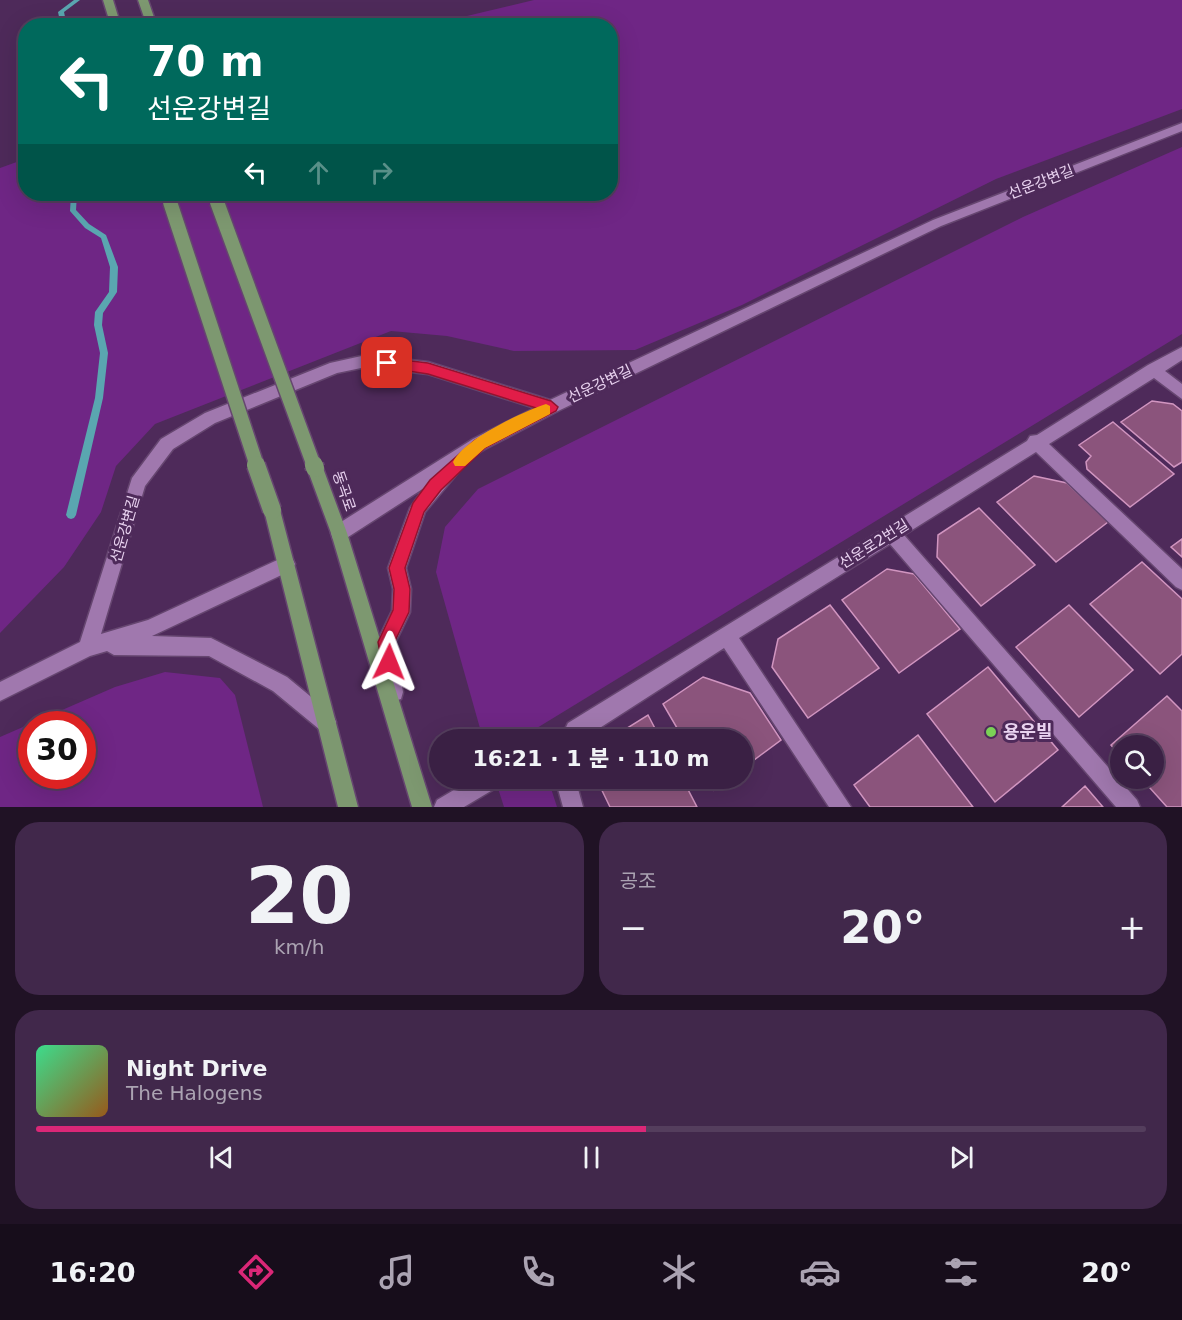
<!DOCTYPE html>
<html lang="ko">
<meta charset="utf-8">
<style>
:root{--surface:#3a2044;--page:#41284b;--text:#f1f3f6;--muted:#aba3b2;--line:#543e5d;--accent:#db2777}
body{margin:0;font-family:"DejaVu Sans","Noto Sans KR",sans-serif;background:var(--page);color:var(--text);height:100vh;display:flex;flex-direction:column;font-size:22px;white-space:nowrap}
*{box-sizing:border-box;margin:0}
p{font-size:20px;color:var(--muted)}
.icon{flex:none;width:33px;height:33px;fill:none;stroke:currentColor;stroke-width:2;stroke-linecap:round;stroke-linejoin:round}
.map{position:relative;height:807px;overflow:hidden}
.side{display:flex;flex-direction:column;gap:15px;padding:15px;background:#201225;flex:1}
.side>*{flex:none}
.hud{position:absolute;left:18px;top:18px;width:600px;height:183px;border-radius:24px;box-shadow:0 6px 24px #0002,0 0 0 2px var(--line);background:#00695c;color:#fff;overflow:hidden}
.buttons{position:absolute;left:1110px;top:735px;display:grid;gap:12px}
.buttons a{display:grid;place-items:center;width:54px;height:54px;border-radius:50%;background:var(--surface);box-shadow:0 6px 24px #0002,0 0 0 2px var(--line);font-size:30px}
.speed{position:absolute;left:18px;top:711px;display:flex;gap:12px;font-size:30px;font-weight:700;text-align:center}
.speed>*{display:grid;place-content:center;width:78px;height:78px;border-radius:50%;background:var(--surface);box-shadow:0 6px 24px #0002,0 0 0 2px var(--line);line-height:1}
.speed .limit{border:9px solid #d22;background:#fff;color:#111}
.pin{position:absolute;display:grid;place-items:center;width:51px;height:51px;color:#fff;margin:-26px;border-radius:12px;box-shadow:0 3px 9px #0006}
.me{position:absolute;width:66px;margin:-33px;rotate:2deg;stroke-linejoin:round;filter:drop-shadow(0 0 4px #0008)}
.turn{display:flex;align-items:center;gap:21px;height:126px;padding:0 30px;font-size:27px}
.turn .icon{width:78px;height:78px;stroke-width:2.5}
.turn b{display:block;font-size:42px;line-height:51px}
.lanes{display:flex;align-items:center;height:57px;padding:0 30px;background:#0003;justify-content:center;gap:30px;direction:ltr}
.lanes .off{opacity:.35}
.big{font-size:45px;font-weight:800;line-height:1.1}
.side .tile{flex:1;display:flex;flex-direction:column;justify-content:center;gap:9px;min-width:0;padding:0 21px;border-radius:24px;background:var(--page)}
.side .dial{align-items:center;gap:0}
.dial b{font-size:78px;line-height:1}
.song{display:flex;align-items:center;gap:18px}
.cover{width:72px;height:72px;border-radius:9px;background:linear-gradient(135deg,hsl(150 70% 55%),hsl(30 70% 35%))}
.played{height:6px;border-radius:3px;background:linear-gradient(90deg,var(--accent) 55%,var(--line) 55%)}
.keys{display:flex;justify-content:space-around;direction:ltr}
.heat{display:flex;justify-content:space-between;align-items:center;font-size:33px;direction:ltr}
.side .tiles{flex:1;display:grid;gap:15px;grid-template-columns:1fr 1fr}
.tile:last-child{grid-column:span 2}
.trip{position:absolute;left:429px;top:729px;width:324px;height:60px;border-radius:30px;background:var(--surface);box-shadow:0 6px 24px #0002,0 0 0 2px var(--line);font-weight:800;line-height:60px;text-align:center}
.tab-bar{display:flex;height:96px;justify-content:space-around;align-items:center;background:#170d1b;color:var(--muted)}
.tab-bar .icon{width:42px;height:42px}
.tab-bar .current{color:var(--accent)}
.tab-bar b{font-size:27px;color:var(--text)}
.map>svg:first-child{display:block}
.green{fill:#6f2685;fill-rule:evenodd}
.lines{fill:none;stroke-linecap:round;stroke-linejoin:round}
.stream{fill:#5aa6b0;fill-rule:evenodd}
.building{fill:#8b547c;stroke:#d195c0;stroke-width:1.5}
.minor-casing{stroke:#664670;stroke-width:3}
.major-casing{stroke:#664670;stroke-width:3}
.minor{fill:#a078ae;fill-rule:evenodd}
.major{fill:#7d9870;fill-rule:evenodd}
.major-bridge-far2-casing{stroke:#664670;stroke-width:13;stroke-linecap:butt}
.major-bridge-far1-casing{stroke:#664670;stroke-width:17;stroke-linecap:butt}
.major-bridge-casing{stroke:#664670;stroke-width:21;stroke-linecap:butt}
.major-bridge-far2{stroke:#7d9870;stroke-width:10}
.major-bridge-far1{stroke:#7d9870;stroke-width:14}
.major-bridge{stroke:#7d9870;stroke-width:18}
.route{fill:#e11d48;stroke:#92132f;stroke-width:1.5}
.slow{fill:#f59e0b}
.poi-dot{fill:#7bd156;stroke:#4e2a5a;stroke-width:2}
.labels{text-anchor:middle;stroke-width:6;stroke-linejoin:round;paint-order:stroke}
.street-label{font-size:15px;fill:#e9d3f0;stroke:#4e2a5a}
.near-poi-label{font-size:18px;font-weight:bold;fill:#e9d3f0;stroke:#4e2a5a;text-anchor:start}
</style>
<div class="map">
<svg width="1182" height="807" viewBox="0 0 1182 807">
<rect width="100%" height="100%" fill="#4e2a5a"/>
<path class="green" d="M534,0h648v109l-186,70 -254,126 -107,45 -121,1 -67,-15 -56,-5 -236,93 -39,42 -15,46 -37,55 -64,66v-465l25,-9 1,35h584v-168l-181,-1z
M1182,147v187l-650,397 3,8h-52l-47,-167 9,-45 33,-38 545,-272z
M165,672l55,6 15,17 28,112h-263v-70l115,-50zM82,724v52h-50v-52z
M495,779h53l9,28h-53z"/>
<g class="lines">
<path class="stream" d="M74,0h6l-16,12 3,14h-6l-3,-14z
M71,194h6l-1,16 13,14 17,11 12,32 -1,25 -14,21 -1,12 6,28 -5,45 -27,117 -2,3 -3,1 -3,-1 -2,-3 29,-117 5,-45 -6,-28 1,-13 14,-20 1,-25 -9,-29 -16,-10 -15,-17z"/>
</g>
<path class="building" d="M1152,401l21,3 9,7v51l-8,5 -53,-45z
M1113,422l61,52 -44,33 -43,-38 -1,-7 5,-6 -12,-11z
M1034,476l33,7 41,39 -52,40 -59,-60z
M979,508l56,57 -54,41 -44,-49 1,-22z
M1182,539v18l-11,-10z
M1142,562l40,37v55l-22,20 -70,-70z
M887,569l27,5 46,55 -61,44 -57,-73z
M830,605l49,63 -71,50 -36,-51 6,-28z
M1069,605l64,65 -54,47 -63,-70z
M988,667l70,83 -63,52 -68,-88z
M703,677l47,16 31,47 -39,29v-29h-58l-21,-36z
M1167,696l15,15v96h-15l-26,-29h13v-32h-34v10l-9,-11z
M648,715l13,25h-53z
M918,735l55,72h-103l-16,-22z
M596,778h86l15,29h-87z
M707,778h22l-15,12z
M1085,786l18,21h-41z"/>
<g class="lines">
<defs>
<path id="minor" d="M1182,123v8l-241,95 -385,186 -71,37 -26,16 2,4 -36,43 -19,56 5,21 -1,23 -15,31 8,49 -2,7 -7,2 -7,-2 -10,-57 15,-31 1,-22 -5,-21 22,-60 14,-20 -79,51 -6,2 -6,-2 -2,-6 2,-6 140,-88 62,-31 -107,-34 -62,-7 -29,6 -122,50 -42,26 -28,37 -44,148 47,-14 138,-64 6,2 3,6 -3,6 -140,66 59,2 6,3 70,36 46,38 3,7 -3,7 -7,3 -7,-3 -46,-38 -64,-35 -95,-1 -7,-4 -17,5 -90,45v-19l80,-40 52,-164 29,-39 44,-26 125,-50 36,-8 62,7 122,38 383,-180z
M1182,347v13l-17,11 17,13v15l-28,-21 -105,66 133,125v21l-6,-3 -140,-135 -132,83 233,265 3,7h-24l-226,-263 -151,94 112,169h-22l-105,-159 -143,92h-21l8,-17 459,-282 3,-5 7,-1 111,-70z
M474,778h30l-3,7 -37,22h-30l3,-7z
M555,778h20l8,29h-20z"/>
<path id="major" d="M103,0h10l8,26h-10z
M138,0h10l9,26h-10z
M315,461l6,2 2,5 24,65 85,274h-20l-81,-274 -24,-65 2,-5z
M272,502l6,3 2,5 78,297h-20l-74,-297 2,-5z"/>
</defs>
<use href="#minor" class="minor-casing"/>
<use href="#major" class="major-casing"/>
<use href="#minor" class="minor"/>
<use href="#major" class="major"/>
<defs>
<path id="major-bridge-far2" d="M168,194l3,9
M214,194l3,9"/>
<path id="major-bridge-far1" d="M170,202l87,264
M217,202l97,264"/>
<path id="major-bridge" d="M256,465l16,45
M314,465l1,3"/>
</defs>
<use href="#major-bridge-far2" class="major-bridge-far2-casing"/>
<use href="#major-bridge-far1" class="major-bridge-far1-casing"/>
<use href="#major-bridge" class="major-bridge-casing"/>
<use href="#major-bridge-far2" class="major-bridge-far2"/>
<use href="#major-bridge-far1" class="major-bridge-far1"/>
<use href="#major-bridge" class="major-bridge"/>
</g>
<path class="route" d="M387,358l41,5 123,38 7,6 -2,4 -71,37 -44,42 -17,22 -19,56 5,21 -1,23 -15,31 4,19 -3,6 -6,3 -6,-3 -5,-26 15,-32 1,-21 -5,-21 24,-65 17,-23 45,-40 61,-32 -108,-34 -46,-7 -2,-4z"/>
<path class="slow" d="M546,404l4,2v8l-65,34 -20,18h-10l-2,-4c11,-23 69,-50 93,-58z"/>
<circle class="poi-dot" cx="991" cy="732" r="6"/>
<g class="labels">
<g class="street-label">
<text transform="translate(1041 182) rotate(-21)" y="5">선운강변길</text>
<text transform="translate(600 384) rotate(-25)" y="5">선운강변길</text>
<text transform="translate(344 491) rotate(71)" y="5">동곡로</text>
<text transform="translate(125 529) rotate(-74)" y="5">선운강변길</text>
<text transform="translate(874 544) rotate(-32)" y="5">선운로2번길</text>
</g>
<g class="near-poi-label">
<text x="1003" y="738">용운빌</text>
</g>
</g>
</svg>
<div class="buttons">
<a><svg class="icon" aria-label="search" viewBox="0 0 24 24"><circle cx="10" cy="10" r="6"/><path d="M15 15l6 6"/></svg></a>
</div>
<div class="speed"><div class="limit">30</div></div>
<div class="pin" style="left:387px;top:363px;background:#d93025"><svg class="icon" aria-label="arrive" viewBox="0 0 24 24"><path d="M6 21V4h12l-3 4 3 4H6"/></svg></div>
<svg class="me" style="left:389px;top:662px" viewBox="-20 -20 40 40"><path d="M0-17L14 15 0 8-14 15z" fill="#e11d48" stroke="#fff" stroke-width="4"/></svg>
<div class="trip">16:21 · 1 분 · 110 m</div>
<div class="hud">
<div class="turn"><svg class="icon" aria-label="left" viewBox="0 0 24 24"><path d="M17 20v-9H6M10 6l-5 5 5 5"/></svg><div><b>70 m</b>선운강변길</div></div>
<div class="lanes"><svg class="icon" aria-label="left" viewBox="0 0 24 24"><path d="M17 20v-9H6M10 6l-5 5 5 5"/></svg><svg class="icon off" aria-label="ahead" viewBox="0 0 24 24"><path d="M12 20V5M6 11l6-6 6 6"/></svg><svg class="icon off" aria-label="right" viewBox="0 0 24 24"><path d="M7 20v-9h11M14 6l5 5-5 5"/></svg></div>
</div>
</div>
<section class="side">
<div class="tiles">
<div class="tile dial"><b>20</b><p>km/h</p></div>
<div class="tile"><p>공조</p>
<div class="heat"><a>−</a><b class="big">20°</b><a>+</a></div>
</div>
<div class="tile">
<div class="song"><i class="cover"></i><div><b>Night Drive</b><p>The Halogens</p></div></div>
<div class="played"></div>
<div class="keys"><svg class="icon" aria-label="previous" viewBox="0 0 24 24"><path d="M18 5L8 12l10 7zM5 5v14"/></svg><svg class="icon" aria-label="pause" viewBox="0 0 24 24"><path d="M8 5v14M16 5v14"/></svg><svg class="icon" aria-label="next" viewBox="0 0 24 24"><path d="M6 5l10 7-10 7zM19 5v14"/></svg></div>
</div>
</div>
</section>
<nav class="tab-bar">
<b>16:20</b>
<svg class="icon current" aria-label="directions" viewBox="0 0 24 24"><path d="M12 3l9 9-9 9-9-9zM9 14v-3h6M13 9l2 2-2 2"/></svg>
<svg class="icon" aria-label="music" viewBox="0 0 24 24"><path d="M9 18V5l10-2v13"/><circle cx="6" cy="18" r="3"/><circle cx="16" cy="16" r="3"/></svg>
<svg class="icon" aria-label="phone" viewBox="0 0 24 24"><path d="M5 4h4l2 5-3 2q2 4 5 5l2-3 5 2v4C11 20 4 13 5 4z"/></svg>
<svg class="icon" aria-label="climate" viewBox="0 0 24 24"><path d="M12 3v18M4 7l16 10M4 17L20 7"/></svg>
<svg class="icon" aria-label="car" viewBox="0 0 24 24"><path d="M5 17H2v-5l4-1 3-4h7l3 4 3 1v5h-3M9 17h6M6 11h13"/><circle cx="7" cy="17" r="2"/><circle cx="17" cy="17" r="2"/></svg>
<svg class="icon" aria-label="filters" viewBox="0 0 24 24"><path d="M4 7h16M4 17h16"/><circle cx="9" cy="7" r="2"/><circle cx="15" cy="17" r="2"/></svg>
<b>20°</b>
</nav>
